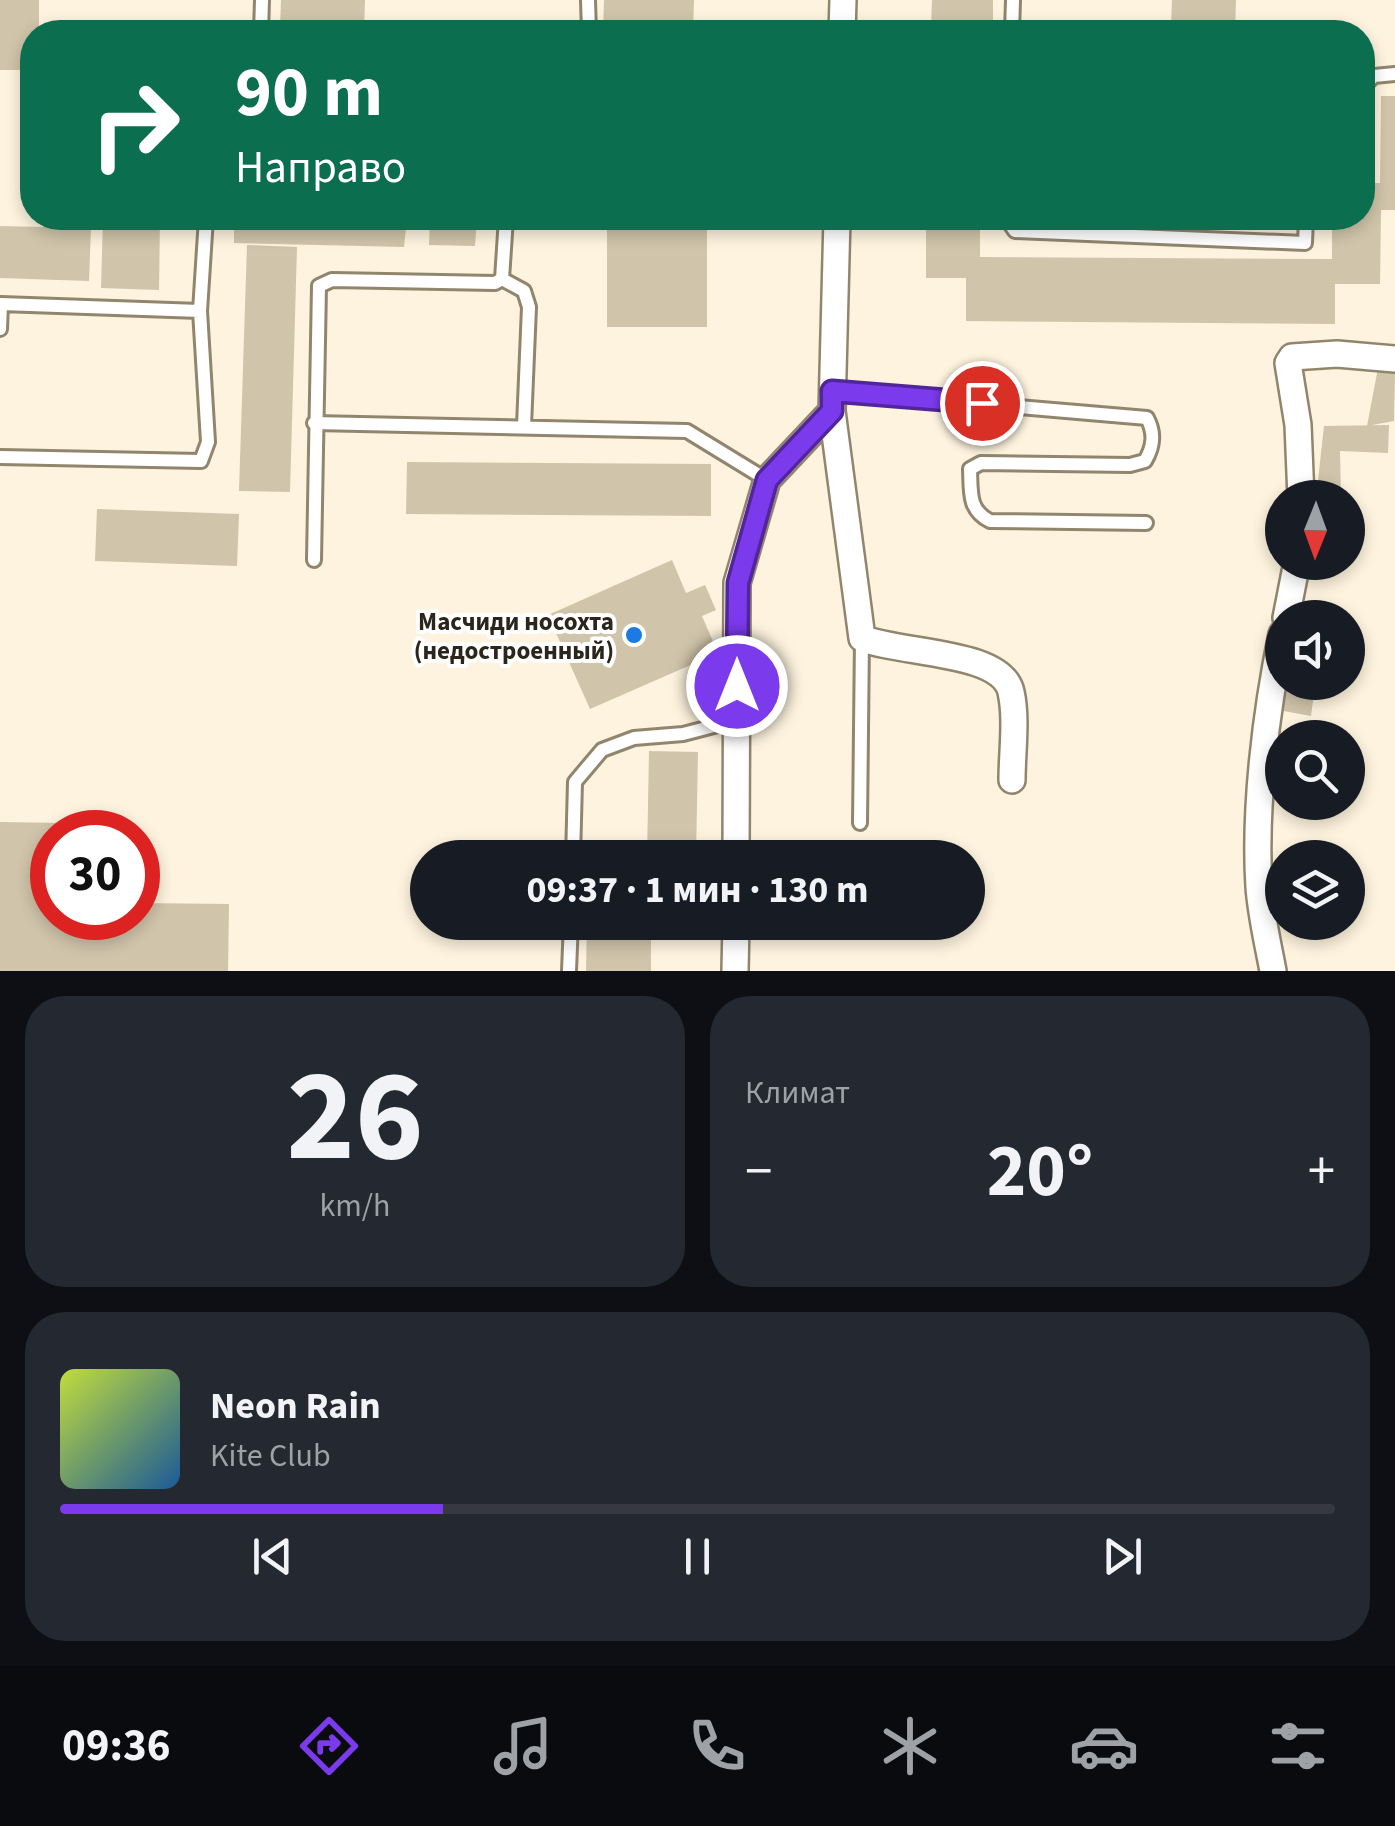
<!DOCTYPE html>
<html lang="ru">
<meta charset="utf-8">
<style>
:root{--surface:#171b24;--page:#242831;--text:#f1f3f6;--muted:#9ea1a6;--line:#363941;--accent:#7c3aed}
body{margin:0;font-family:"Source Sans 3",sans-serif;background:var(--page);color:var(--text);height:100vh;display:flex;flex-direction:column;font-size:38px;white-space:nowrap}
*{box-sizing:border-box;margin:0}
p{font-size:32px;color:var(--muted)}
.icon{flex:none;width:55px;height:55px;fill:none;stroke:currentColor;stroke-width:2;stroke-linecap:round;stroke-linejoin:round}
.map{position:relative;height:971px;overflow:hidden}
.panel{display:flex;flex-direction:column;gap:25px;padding:25px;background:#0d0f14;flex:1}
.panel>*{flex:none}
.banner{position:absolute;left:20px;top:20px;width:1355px;height:210px;border-radius:40px;box-shadow:0 5px 15px #0003;background:#0b6e4f;color:#fff;overflow:hidden}
.needle{width:65px;rotate:181deg}
.tools{position:absolute;left:1265px;top:480px;display:grid;gap:20px}
.tools a{display:grid;place-items:center;width:100px;height:100px;border-radius:50%;background:var(--surface);box-shadow:0 5px 15px #0003;font-size:50px}
.speed{position:absolute;left:30px;top:810px;display:flex;gap:20px;font-size:50px;font-weight:700;text-align:center}
.speed>*{display:grid;place-content:center;width:130px;height:130px;border-radius:50%;background:var(--surface);box-shadow:0 5px 15px #0003;line-height:1}
.speed .limit{border:15px solid #d22;background:#fff;color:#111}
.pin{position:absolute;display:grid;place-items:center;width:85px;height:85px;color:#fff;margin:-42px;border:5px solid #fff;border-radius:50%;box-shadow:0 2px 10px #0007}
.me{position:absolute;width:110px;margin:-55px;rotate:0deg;stroke-linejoin:round;filter:drop-shadow(0 0 8px #0008)}
.turn{display:flex;align-items:center;gap:35px;height:210px;padding:0 50px;font-size:45px}
.turn .icon{width:130px;height:130px;stroke-width:2.5}
.turn b{display:block;font-size:70px;line-height:85px}
.big{font-size:75px;font-weight:700;line-height:1.1}
.panel .widget{flex:1;display:flex;flex-direction:column;justify-content:center;gap:15px;min-width:0;padding:0 35px;border-radius:40px;background:var(--page)}
.panel .dial{align-items:center;gap:0}
.dial b{font-size:130px;line-height:1}
.song{display:flex;align-items:center;gap:30px}
.cover{width:120px;height:120px;border-radius:15px;background:linear-gradient(135deg,hsl(70 70% 55%),hsl(210 70% 35%))}
.played{height:10px;border-radius:5px;background:linear-gradient(90deg,var(--accent) 30%,var(--line) 30%)}
.keys{display:flex;justify-content:space-around;direction:ltr}
.heat{display:flex;justify-content:space-between;align-items:center;font-size:55px;direction:ltr}
.panel .tiles{flex:1;display:grid;gap:25px;grid-template-columns:1fr 1fr}
.widget:last-child{grid-column:span 2}
.trip{position:absolute;left:410px;top:840px;width:575px;height:100px;border-radius:50px;background:var(--surface);box-shadow:0 5px 15px #0003;font-weight:700;line-height:100px;text-align:center}
.tab-bar{display:flex;height:160px;justify-content:space-around;align-items:center;background:#090b0e;color:var(--muted)}
.tab-bar .icon{width:70px;height:70px}
.tab-bar .on{color:var(--accent)}
.tab-bar b{font-size:45px;color:var(--text)}
.map>svg:first-child{display:block}
.building{fill:#d0c4aa}
.lines{fill:none;stroke-linecap:round;stroke-linejoin:round}
.lane-casing{stroke:#91856d;stroke-width:18}
.street-casing{stroke:#91856d;stroke-width:30}
.lane{stroke:#fff;stroke-width:12}
.street{stroke:#fff;stroke-width:25}
.route-casing{stroke:#51269a;stroke-width:25}
.route{stroke:#7c3aed;stroke-width:18}
.poi-dot{fill:#1c7ae3;stroke:#fff;stroke-width:4}
.labels{text-anchor:middle;stroke-width:8;stroke-linejoin:round;paint-order:stroke}
.poi-label{font-size:25px;font-weight:bold;fill:#2b261c;stroke:#fff;text-anchor:end}
</style>
<div class="map">
<svg width="1395" height="971" viewBox="0 0 1395 971">
<rect width="100%" height="100%" fill="#fdf3de"/>
<path class="building" d="M0,0h39v32h-7v38h-32z
M281,0h84l-1,31 -84,-1z
M604,0h90l-1,32h-90z
M932,0h61v30l-62,-1z
M1172,0h64l-1,32h-105v-7l41,1z
M1381,96h14v114h-14l-1,74h-45v40l-369,-3v-43h-40v-60h54v39l352,2v-41h30v-35h18z
M103,218h57l-1,72 -58,-2z
M234,218h173l-3,29 -170,-4z
M430,218h47l-2,28 -46,-1z
M607,218h100v109h-100z
M0,226l91,2 -2,53 -89,-3z
M247,245l50,2 -7,245 -51,-1z
M1378,368l17,4 -1,49 -27,5z
M1389,425l-1,28 -48,-2 1,47h-25l8,-72z
M407,462l304,2v52l-305,-2z
M97,509l142,5 -2,52 -142,-5z
M672,560l14,33 19,-8 11,25 -14,6 16,37 -128,56 -42,-94z
M1279,684l35,10 -3,22 -33,-6z
M649,751l49,1 -2,106h-49z
M0,822l130,2v8h-78v86h86v-15l91,1 -1,67h-228z
M587,922h64v49h-65z"/>
<g class="lines">
<defs>
<path id="lane" d="M588,0l1,32
M261,32l1,-32
M1012,32l1,-32
M1362,88l12,-12 21,-2
M1006,218l9,13 290,12 1,-25
M502,279l22,12 5,16 -5,119
M0,329l1,-25 199,7 6,-93
M832,391l315,27c8,15 7,28 -2,43l-15,4 -149,-2 -11,6c1,23 -2,41 20,52l156,2
M314,423l373,8 80,49
M0,457l201,4 7,-19 -8,-131
M314,560l5,-274 13,-6 163,3 7,-4 4,-61
M860,823l2,-185
M573,858l2,-76 27,-32 32,-12 49,-4 54,-14
M569,971l2,-49"/>
<path id="street" d="M842,32l1,-32
M832,411l30,227c36,16 140,12 149,54 6,27 1,60 1,88
M1301,498l-3,-73 -10,-62 4,-6 45,-3 58,5
M1286,618l11,-56
M736,858l1,-275 30,-103 65,-69 5,-193
M735,971l1,-49
M1273,971c-5,-27 -12,-56 -14,-84 -5,-78 7,-176 23,-253"/>
</defs>
<use href="#lane" class="lane-casing"/>
<use href="#street" class="street-casing"/>
<use href="#lane" class="lane"/>
<use href="#street" class="street"/>
</g>
<g class="lines">
<defs>
<path id="route" d="M737,686l1,-103 29,-103 65,-69v-20l150,12"/>
</defs>
<use href="#route" class="route-casing"/>
<use href="#route" class="route"/>
</g>
<circle class="poi-dot" cx="634" cy="635" r="10"/>
<g class="labels">
<g class="poi-label">
<text x="614" y="630">Масчиди носохта<tspan x="614" dy="29">(недостроенный)</tspan></text>
</g>
</g>
</svg>
<div class="tools">
<a><svg class="needle" viewBox="-14 -14 28 28"><path d="M0-13l5 13h-10z" fill="#e53935"/><path d="M0 13l5-13h-10z" fill="#9ea1a6"/></svg></a>
<a><svg class="icon" aria-label="sound" viewBox="0 0 24 24"><path d="M4 9h4l5-4v14l-5-4H4zM17 9q2 3 0 6"/></svg></a>
<a><svg class="icon" aria-label="search" viewBox="0 0 24 24"><circle cx="10" cy="10" r="6"/><path d="M15 15l6 6"/></svg></a>
<a><svg class="icon" aria-label="layers" viewBox="0 0 24 24"><path d="M12 4l9 5-9 5-9-5zM3 14l9 5 9-5"/></svg></a>
</div>
<div class="speed"><div class="limit">30</div></div>
<div class="pin" style="left:982px;top:403px;background:#d93025"><svg class="icon" aria-label="arrive" viewBox="0 0 24 24"><path d="M6 21V4h12l-3 4 3 4H6"/></svg></div>
<svg class="me" style="left:737px;top:686px" viewBox="-20 -20 40 40"><circle r="17" fill="#7c3aed" stroke="#fff" stroke-width="3"/><path d="M0-11L8 9 0 5-8 9z" fill="#fff"/></svg>
<div class="trip">09:37 · 1 мин · 130 m</div>
<div class="banner">
<div class="turn"><svg class="icon" aria-label="right" viewBox="0 0 24 24"><path d="M7 20v-9h11M14 6l5 5-5 5"/></svg><div><b>90 m</b>Направо</div></div>
</div>
</div>
<section class="panel">
<div class="tiles">
<div class="widget dial"><b>26</b><p>km/h</p></div>
<div class="widget"><p>Климат</p>
<div class="heat"><a>−</a><b class="big">20°</b><a>+</a></div>
</div>
<div class="widget">
<div class="song"><i class="cover"></i><div><b>Neon Rain</b><p>Kite Club</p></div></div>
<div class="played"></div>
<div class="keys"><svg class="icon" aria-label="previous" viewBox="0 0 24 24"><path d="M18 5L8 12l10 7zM5 5v14"/></svg><svg class="icon" aria-label="pause" viewBox="0 0 24 24"><path d="M8 5v14M16 5v14"/></svg><svg class="icon" aria-label="next" viewBox="0 0 24 24"><path d="M6 5l10 7-10 7zM19 5v14"/></svg></div>
</div>
</div>
</section>
<nav class="tab-bar">
<b>09:36</b>
<svg class="icon on" aria-label="directions" viewBox="0 0 24 24"><path d="M12 3l9 9-9 9-9-9zM9 14v-3h6M13 9l2 2-2 2"/></svg>
<svg class="icon" aria-label="music" viewBox="0 0 24 24"><path d="M9 18V5l10-2v13"/><circle cx="6" cy="18" r="3"/><circle cx="16" cy="16" r="3"/></svg>
<svg class="icon" aria-label="phone" viewBox="0 0 24 24"><path d="M5 4h4l2 5-3 2q2 4 5 5l2-3 5 2v4C11 20 4 13 5 4z"/></svg>
<svg class="icon" aria-label="climate" viewBox="0 0 24 24"><path d="M12 3v18M4 7l16 10M4 17L20 7"/></svg>
<svg class="icon" aria-label="car" viewBox="0 0 24 24"><path d="M5 17H2v-5l4-1 3-4h7l3 4 3 1v5h-3M9 17h6M6 11h13"/><circle cx="7" cy="17" r="2"/><circle cx="17" cy="17" r="2"/></svg>
<svg class="icon" aria-label="filters" viewBox="0 0 24 24"><path d="M4 7h16M4 17h16"/><circle cx="9" cy="7" r="2"/><circle cx="15" cy="17" r="2"/></svg>
</nav>
